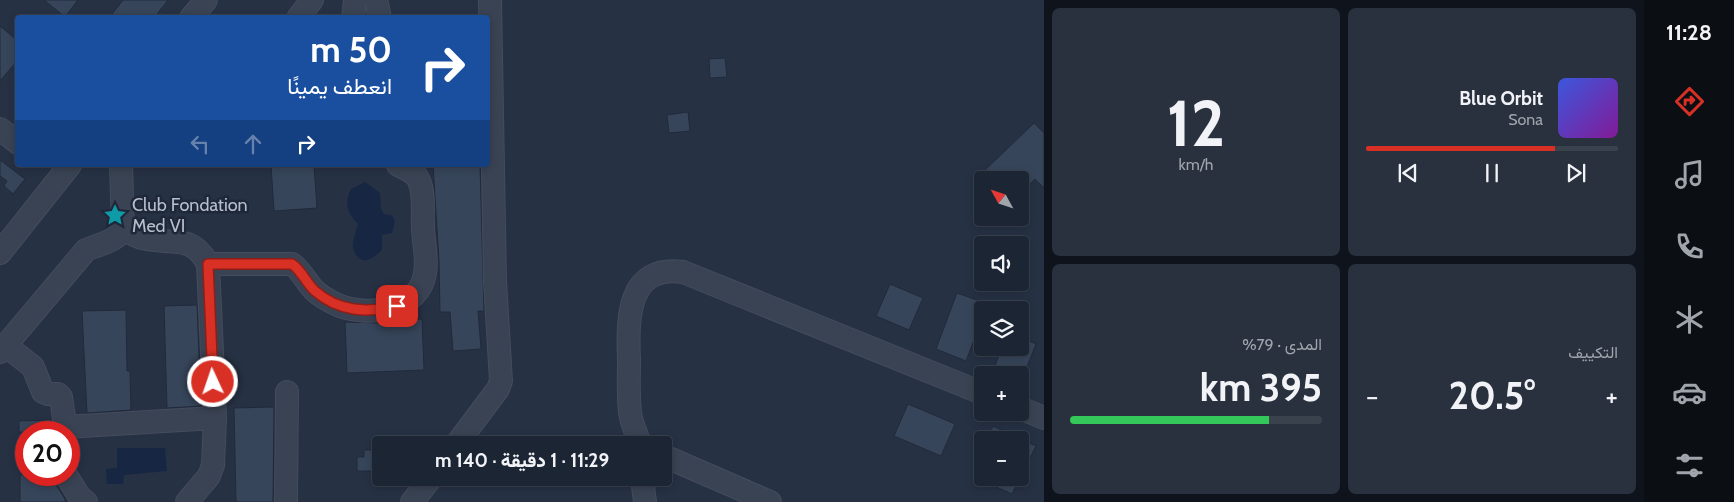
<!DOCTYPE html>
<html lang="ar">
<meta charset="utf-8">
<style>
:root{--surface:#1c2533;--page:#29313f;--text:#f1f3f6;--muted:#a0a5ac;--line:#3a424e;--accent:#d93025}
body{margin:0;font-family:Cabin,Vazirmatn,sans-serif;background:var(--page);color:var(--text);direction:rtl;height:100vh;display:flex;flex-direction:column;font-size:19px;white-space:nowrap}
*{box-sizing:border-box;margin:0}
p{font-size:16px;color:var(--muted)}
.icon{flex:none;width:28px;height:28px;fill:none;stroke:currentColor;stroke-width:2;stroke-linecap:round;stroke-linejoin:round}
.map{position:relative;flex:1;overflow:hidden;direction:ltr}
.drawer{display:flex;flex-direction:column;gap:8px;padding:8px;background:#0f141c;width:600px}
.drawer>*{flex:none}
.hud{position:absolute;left:15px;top:15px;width:475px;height:152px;border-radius:5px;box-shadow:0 2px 8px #0003,0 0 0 1px var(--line);direction:rtl;background:#1a4fa0;color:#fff;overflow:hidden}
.needle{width:32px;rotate:310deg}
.controls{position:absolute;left:974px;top:171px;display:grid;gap:10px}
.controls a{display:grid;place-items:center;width:55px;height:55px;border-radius:5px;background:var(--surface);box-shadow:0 2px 8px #0003,0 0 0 1px var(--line);font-size:25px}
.speed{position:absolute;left:15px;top:421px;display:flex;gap:10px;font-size:25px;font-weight:700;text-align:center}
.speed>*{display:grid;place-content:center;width:65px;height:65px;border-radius:50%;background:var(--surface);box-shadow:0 2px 8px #0003,0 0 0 1px var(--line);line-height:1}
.speed .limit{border:8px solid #d22;background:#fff;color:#111}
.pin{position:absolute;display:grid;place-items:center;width:42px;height:42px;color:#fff;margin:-21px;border-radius:10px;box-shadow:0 2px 8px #0006}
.me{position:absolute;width:55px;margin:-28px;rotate:357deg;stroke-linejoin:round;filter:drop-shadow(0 0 4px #0008)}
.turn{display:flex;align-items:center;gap:18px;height:105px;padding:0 15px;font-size:22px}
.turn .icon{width:65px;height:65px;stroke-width:2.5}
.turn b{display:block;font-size:35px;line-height:42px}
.lanes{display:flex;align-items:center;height:48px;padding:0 15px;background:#0003;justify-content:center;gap:25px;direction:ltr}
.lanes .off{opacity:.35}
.big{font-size:38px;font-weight:800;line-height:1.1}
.drawer .widget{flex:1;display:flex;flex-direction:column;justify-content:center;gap:8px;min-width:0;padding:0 18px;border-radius:8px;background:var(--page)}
.drawer .dial{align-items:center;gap:0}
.dial b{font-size:65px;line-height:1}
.song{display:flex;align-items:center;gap:15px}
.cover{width:60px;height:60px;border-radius:8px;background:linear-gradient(135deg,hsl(230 70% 55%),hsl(290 70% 35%))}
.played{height:5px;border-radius:2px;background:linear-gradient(90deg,var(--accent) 75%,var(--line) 75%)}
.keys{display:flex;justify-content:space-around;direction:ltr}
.heat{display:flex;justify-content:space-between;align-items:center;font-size:28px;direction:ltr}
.charge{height:8px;border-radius:4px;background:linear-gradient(90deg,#34c759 79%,var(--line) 0)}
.drawer .tiles{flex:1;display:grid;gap:8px;grid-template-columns:repeat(2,1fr)}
.trip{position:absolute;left:372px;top:436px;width:300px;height:50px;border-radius:5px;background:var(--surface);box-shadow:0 2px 8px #0003,0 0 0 1px var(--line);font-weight:800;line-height:50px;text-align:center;direction:rtl}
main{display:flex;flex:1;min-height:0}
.menu{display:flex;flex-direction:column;width:90px;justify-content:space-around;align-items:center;background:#0b0f14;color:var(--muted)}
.menu .icon{width:35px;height:35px}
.menu .current{color:var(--accent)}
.menu b{font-size:22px;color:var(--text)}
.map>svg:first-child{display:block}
.water{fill:#172743}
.building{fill:#37455a;stroke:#212a3b}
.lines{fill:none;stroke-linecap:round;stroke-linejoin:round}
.minor-casing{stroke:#444c5d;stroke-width:24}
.minor{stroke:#3a4353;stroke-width:22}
.route-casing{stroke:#8d1f18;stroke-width:12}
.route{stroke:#d93025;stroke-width:9}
.labels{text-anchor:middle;stroke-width:5;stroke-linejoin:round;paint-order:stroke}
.poi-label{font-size:18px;fill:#b7bfcd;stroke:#1f2839;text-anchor:start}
</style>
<main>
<nav class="menu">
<b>11:28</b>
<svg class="icon current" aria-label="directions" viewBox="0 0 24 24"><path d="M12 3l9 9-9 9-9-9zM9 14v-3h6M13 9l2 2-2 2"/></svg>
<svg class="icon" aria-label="music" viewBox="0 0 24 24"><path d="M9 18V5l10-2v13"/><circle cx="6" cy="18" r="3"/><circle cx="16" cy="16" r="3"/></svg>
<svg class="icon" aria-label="phone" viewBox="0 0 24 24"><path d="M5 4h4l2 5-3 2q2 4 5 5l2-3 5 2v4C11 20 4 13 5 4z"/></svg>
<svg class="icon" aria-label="climate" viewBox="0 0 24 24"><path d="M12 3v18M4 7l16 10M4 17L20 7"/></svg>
<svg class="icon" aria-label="car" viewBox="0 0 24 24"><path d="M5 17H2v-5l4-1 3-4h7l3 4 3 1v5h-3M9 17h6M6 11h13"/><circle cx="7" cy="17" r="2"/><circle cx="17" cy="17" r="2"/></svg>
<svg class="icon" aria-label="filters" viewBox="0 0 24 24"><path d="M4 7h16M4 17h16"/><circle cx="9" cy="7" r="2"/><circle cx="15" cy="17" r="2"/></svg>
</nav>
<section class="drawer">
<div class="tiles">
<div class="widget">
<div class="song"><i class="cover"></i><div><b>Blue Orbit</b><p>Sona</p></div></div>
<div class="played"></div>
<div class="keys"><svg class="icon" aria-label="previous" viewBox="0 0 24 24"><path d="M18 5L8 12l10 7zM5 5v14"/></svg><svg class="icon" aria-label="pause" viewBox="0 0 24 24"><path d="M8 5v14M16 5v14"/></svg><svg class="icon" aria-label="next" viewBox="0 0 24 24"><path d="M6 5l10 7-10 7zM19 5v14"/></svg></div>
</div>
<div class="widget dial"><b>12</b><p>km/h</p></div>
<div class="widget"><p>التكييف</p>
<div class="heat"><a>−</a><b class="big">20.5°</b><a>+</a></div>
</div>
<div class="widget"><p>المدى · 79%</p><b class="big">395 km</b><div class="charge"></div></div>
</div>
</section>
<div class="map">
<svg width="1044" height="502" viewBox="0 0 1044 502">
<rect width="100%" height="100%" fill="#263144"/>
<path class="water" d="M365,182l15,11 1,16 3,5 7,1c6,5 3,11 1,18l-10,2v15c-7,7 -19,16 -26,5 -2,-4 -4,-8 -3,-12 1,-6 3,-13 5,-19 -11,-10 -14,-22 -7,-35z
M117,448h48l2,23 -43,4 -1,9h-16l-1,-15 11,-1z"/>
<path class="building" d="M44,0h34l-13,17z
M123,0h45l-14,18h-45z
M0,26l18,15v19l-18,21z
M725,58l2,19 -17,1 -1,-19z
M688,112l2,19 -21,2 -2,-18z
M1034,123l10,10v55l-9,-9 -15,15v-14h-31l-7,-7z
M0,160l25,19 -12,15 -9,-8 3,-5 -7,-5z
M271,165h43l3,43 -43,3z
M433,165h47l4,146h-6l3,38 -28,2 -3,-39h-10l-1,-51z
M890,284l33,14 -14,32 -33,-14z
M957,293l31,11 -2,6h-4v9l-16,42 -30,-12z
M197,305l4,101 -34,2 -3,-102z
M126,310l1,61h3l1,39 -44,3 -5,-102z
M422,319l2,51 -77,3 -2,-51 34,1 17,-3z
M1020,337l16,7 -14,35 -2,-4h-8l-18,-7 8,-20h18z
M908,404l47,20 -14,32 -47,-20z
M274,407l-1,95h-37l-2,-94z
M51,420l2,12h-34v-11z
M993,426l43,20 -24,48 -36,-16h44v-38h-34z
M364,450h14v21h-21v-14h7z
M20,475h33l1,7 11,17v3h-45z"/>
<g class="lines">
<defs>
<path id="minor" d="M376,0l4,18
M191,18l15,-18
M298,18l14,-18
M353,18l2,-18
M0,129l18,14
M123,230c6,2 13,6 19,8 29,8 49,-6 66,26l7,154 -2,47 -4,11 -22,26
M0,253l70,-88
M208,264h84c10,7 14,18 22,26 7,7 17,12 26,16 30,11 80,4 85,-33 3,-15 -2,-32 -2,-46 -1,-14 2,-33 -4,-46 -3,-9 -13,-12 -21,-16
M5,345l28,22 10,25 5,2h10l3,3 5,35
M0,352l86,-102c14,-6 28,-8 37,-20l-2,-65
M1020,408l24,10
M65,427l150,-9
M456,445l42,-56 3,-8 -6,-100 -5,-281
M640,445c-3,-11 -9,-22 -10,-33 -2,-17 -1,-36 -1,-53 -2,-39 -2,-95 54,-87l299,121
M664,456l106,46
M66,475l13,21 7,6
M642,478l3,24
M286,502l1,-110
M412,502l19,-24"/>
</defs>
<use href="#minor" class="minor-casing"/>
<use href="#minor" class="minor"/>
</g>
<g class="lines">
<defs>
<path id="route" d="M213,382l-5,-118h84c10,7 14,19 23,27 24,21 52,22 82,15"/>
</defs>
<use href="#route" class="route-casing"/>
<use href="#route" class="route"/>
</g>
<defs>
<symbol id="sight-bare" viewBox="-9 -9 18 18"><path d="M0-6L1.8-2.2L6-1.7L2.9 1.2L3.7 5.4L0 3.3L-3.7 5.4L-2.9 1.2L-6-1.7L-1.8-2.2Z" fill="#0f9aa8" stroke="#1f2839" stroke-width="2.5" paint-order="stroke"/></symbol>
</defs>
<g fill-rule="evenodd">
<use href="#sight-bare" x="99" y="199" width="32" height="32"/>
</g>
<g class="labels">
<g class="poi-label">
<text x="132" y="211">Club Fondation<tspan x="132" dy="21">Med VI</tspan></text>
</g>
</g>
</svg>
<div class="controls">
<a><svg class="needle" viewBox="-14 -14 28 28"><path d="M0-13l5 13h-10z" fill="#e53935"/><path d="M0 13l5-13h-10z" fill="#a0a5ac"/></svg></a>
<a><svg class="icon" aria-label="sound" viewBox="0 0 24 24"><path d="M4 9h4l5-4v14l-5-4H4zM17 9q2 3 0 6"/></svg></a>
<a><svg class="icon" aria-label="layers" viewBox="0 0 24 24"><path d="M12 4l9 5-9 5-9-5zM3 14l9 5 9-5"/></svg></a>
<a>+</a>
<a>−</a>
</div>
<div class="speed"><div class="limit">20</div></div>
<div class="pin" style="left:397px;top:306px;background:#d93025"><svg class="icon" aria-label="arrive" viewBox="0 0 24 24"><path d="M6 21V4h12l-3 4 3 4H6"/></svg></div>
<svg class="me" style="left:213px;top:382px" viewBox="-20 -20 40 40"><circle r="17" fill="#d93025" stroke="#fff" stroke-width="3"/><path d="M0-11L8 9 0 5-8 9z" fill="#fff"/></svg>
<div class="trip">11:29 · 1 دقيقة · 140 m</div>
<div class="hud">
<div class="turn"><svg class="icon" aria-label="right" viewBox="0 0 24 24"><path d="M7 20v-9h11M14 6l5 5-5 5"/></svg><div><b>50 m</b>انعطف يمينًا</div></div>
<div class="lanes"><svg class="icon off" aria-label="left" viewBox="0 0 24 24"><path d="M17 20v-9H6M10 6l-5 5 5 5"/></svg><svg class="icon off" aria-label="ahead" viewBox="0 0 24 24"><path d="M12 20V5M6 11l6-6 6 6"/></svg><svg class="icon" aria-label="right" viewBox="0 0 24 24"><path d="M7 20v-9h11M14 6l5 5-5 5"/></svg></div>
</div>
</div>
</main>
